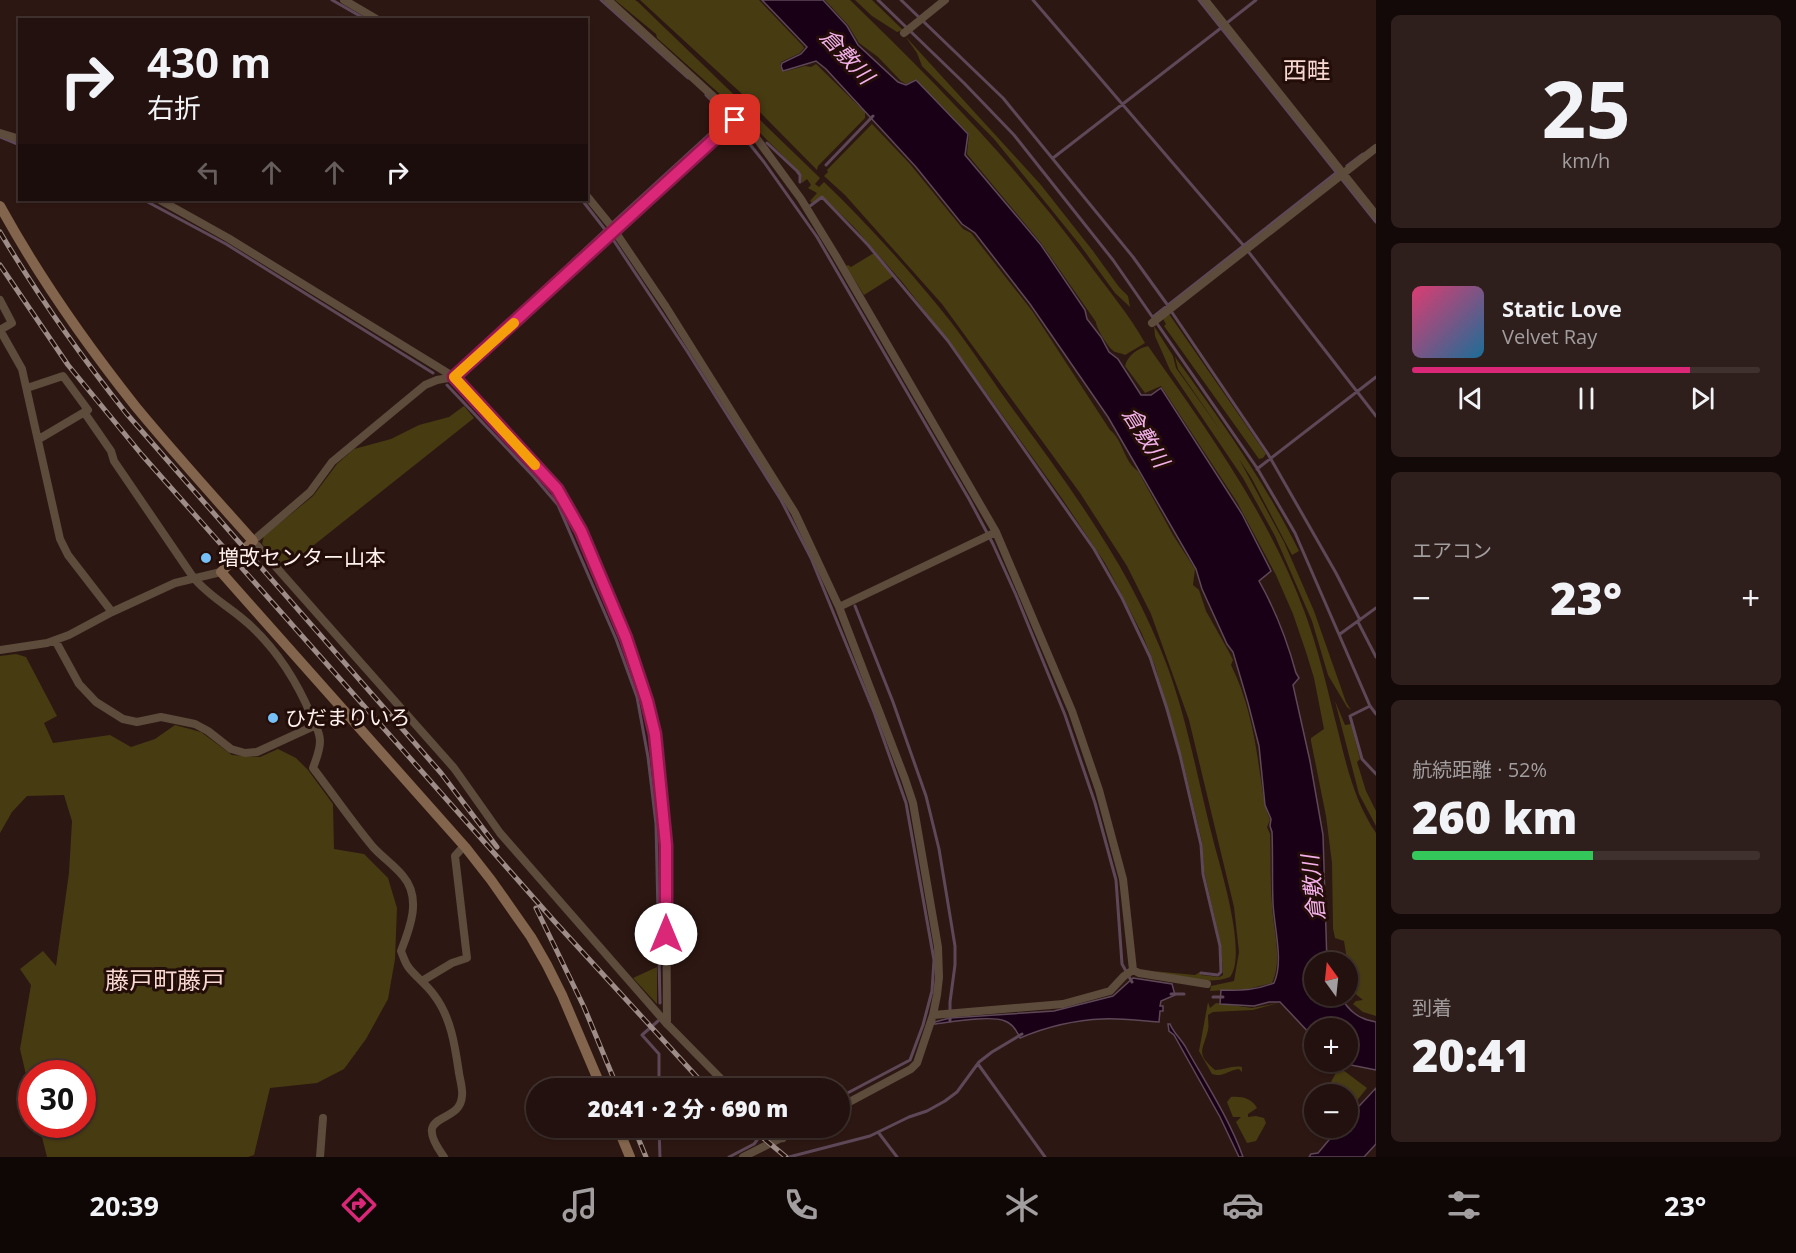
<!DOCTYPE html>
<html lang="ja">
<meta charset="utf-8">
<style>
:root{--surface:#22110e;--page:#2e1f1c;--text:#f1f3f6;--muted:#a29d9e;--line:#3f312e;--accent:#db2777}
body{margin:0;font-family:"Open Sans","Noto Sans JP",sans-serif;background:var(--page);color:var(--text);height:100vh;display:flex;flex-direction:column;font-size:22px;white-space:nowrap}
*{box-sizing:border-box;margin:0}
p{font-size:20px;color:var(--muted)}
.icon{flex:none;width:33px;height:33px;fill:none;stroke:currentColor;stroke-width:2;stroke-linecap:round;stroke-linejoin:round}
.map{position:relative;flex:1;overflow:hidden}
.panel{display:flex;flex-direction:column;gap:15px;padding:15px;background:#130908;width:420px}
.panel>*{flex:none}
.hud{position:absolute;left:18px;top:18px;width:570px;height:183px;border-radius:0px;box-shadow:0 2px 4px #0004,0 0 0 2px var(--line);background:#22110e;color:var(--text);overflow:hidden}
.needle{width:39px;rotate:345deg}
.buttons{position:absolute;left:1304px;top:952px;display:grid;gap:12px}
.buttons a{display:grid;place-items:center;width:54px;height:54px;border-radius:50%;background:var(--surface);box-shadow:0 2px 4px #0004,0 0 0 2px var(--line);font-size:30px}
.speed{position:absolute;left:18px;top:1060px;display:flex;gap:12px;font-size:30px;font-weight:700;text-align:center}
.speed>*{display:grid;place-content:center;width:78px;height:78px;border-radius:50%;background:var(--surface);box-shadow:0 2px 4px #0004,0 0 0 2px var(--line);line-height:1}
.speed .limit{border:9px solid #d22;background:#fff;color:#111}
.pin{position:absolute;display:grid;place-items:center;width:51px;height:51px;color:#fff;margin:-26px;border-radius:12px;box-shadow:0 3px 9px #0006}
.me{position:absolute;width:66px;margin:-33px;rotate:0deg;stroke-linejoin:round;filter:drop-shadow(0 0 4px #0008)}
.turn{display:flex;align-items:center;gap:21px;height:126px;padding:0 30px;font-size:27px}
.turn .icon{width:78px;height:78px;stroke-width:2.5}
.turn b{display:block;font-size:42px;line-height:51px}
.lanes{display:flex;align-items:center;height:57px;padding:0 30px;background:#0003;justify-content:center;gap:30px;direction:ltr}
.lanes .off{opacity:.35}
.big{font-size:45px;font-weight:800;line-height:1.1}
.panel .card{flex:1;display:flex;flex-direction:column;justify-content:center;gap:9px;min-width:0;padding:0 21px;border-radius:9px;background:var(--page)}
.panel .dial{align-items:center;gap:0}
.dial b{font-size:78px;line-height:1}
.song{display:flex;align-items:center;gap:18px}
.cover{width:72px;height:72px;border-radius:9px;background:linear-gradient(135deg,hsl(340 70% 55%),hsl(200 70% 35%))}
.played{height:6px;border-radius:3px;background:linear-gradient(90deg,var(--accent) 80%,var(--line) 80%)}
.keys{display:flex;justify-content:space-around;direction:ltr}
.heat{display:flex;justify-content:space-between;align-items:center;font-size:33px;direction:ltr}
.charge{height:9px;border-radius:4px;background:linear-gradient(90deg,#34c759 52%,var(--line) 0)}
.trip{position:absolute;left:526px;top:1078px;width:324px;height:60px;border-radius:30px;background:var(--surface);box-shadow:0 2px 4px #0004,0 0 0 2px var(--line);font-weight:800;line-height:60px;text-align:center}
.tab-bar{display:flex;height:96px;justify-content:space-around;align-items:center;background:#0e0706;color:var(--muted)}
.tab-bar .icon{width:42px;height:42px}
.tab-bar .active{color:var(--accent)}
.tab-bar b{font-size:27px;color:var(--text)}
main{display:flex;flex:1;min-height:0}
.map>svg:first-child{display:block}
.green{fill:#473b12}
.water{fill:#1a0017;stroke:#5e4858;stroke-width:1.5}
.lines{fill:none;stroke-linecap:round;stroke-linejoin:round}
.stream{stroke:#5e4858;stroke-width:3}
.street{stroke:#5d4b3c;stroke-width:8}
.secondary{stroke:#82654c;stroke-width:10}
.rail-casing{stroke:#9d8c88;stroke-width:5}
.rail{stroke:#230d09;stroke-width:3;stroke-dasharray:9;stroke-linecap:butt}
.route-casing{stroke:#8e194d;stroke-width:15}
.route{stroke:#db2777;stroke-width:10}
.slow{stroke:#f59e0b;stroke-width:10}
.poi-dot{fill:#76c0f7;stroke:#230d09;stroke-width:2}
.labels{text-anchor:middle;stroke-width:6;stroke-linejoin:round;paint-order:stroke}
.poi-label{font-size:21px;fill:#fef1ee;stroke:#230d09;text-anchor:start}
.water-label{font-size:22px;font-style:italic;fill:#f4b1e9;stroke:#230d09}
.quarter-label{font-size:24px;fill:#f9d8d1;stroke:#230d09}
</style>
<main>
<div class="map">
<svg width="1376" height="1157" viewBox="0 0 1376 1157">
<rect width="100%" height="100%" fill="#2d1712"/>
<path class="green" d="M615,0h20l3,2 182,176 -5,6 4,3 5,-5c45,43 88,91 127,140 23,30 44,63 67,94 58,79 116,159 150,252 21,58 31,119 47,179 7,26 32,108 15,130 -22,9 -54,-2 -77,-6l42,4 5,-3 1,3 18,2 4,-2 -2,-29 -17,-75 -2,-29 -19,-80 -28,-96 -13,-32 -19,-37 -18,-34 -42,-63 -103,-144 -57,-73 -50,-57 -31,-30 -10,7 -2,-2 7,-8 -9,-5 3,-3 -4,-6 -5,4 -1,-9 -57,-57 -1,-6 -16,-16 -5,1 -65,-58 -1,-4z
M640,0h119l44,46 1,2 -4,5 -19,9 -1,4 3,6 22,-6 6,1 5,-3 49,48v6l-47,48 -1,4 -76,-77z
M825,0h25c87,84 171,170 242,268 18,24 38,48 53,75l-20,12c-4,-2 -7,-2 -10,-3 -6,-3 -19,-24 -19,-30l-55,-79 -74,-89 2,-20 -53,-55 -10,5 -5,-3 -23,-24 -19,-14 -11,-18z
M855,0h17l31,30 -6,2 -25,-16z
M905,36l136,149 52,66 26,36 9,9 2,11 -15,-14 -35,-48 -86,-106 -72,-73 -5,-13z
M872,124l38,40 53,65 8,4 62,79 77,118c13,10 14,32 28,41l35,64 22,34 -2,16 6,5 7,21 23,41 4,8 -2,5c17,34 24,72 29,109 3,16 3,30 10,46l-3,7 3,7c1,24 0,47 2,70 1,25 11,56 0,79l-24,6 -38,2 1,-5 23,-5 5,-29 -5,-45 -45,-187 -38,-106 -24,-48 -47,-73 -138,-189 -97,-109 -21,-19 4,-4 -1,-2z
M874,253l20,23 -30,19 -18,-29 2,-1 3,2z
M1169,314l97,140 -3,4 -4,1 -95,-133 2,-2 -3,-5z
M1154,326l19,30 3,12 45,63 -43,-62 -3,-12c45,62 90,125 124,194l-7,4 -40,-76 -13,-20 45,83 30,69 32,91 5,8 -4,-3 -19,-32 -16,-54 -37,-85 -32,-58 -73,-108 -15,-34z
M1148,346c60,85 121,169 157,267 14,38 23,79 33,118 9,37 17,71 38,102v183l-13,-4 -10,-8 3,-3 7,-1 -11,-9 -8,-50 -9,-3 -2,-10 -1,-65 -6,-47 -15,-75v-3l13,-9 -10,-51 -8,-26 -13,-38 -17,-39 -39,-73 -76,-116 -16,7 -20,-27c3,-11 12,-17 23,-20z
M464,406l10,12 -189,150 -23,-24 2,-8 49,-40 24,-32 17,-15 37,-10 28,-14 30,-8z
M16,654l10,3 31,59 -13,7 9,20 57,-8 21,12 24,-8 20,-14 26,7 31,23 28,2 18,-8 18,9 12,12 25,34 1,45 30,5 24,24 9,30 -2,51 -7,40 -22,40 -22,30 -27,14 -47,5 -16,67 -6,2h-201l-8,-32h43v-51h-50l-1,22 -11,-47 11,-64 -11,-16 23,-18 13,15 13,-93 3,-52 -8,-26 -37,1 -15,16 -12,21v-177z
M1335,701l10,24 6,-1 9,35 -3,3 9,29 10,20v15l-17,-32z
M657,967v37l-24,-26z
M1208,1002l2,6 6,-5 36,5 26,-5 -25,7 -40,2 -5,3c0,5 1,11 0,15 -5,21 -13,23 7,40 9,0 18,-5 27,-3v5l-3,-3c-10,1 -17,9 -27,5l-13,-23z
M1339,1067l28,21 -20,25v-18h-23z
M1231,1097c10,-1 21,1 26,11l-9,6v3l8,-1 8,2 2,5 -10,18 -9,2 -11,-21 5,-5h-8l-6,-15z"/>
<path class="water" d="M762,0h61l24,26 11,19 40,37 8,3 10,-5 52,54 -3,21 76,90 44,65 2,9 14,18 8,15 9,7 23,36h10l10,-7 81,126 29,57 -12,10c17,30 28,59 37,92l3,5 -6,7 17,76 13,74 4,128h-13v33h26c9,15 18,23 36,26v48l-25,-5 -5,1 -3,-4h4v-33h-33v9l-34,-36h-11l-15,4 -34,-2 1,-14c20,1 35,0 53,-7 10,-21 0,-56 -1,-80 -1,-23 0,-47 -1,-71l-2,-6 1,-7 -6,-14 -6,-59 -11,-43 -15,-51 -6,-8 -25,-55 -6,-20 -88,-152 -78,-113 -55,-71 -13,-9 -46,-57 -90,-98 -10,-8 -33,10 -2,-5 1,-3 19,-9 6,-7z
M1133,978l39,6 3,11 -14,6 -1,5h3v5h-3l-1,11c-18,-1 -38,-4 -56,-3 -28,1 -57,8 -83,19 -3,-7 -7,-14 -15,-17 -15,-6 -54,1 -71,3l1,-2 15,-4 104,-7 59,-15z
M1168,1024h2c3,8 10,14 15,22 20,36 44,72 58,111h-4l-19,-40 -46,-82 -5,-4z
M1376,1088v56l-12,13h-55l2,-3 7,-1 21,-25h8v-9z"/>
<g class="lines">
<path class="stream" d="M332,0l35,20
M601,0l87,78
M878,0l86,83 50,52 99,125 144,208 38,65 75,173 6,8
M901,0l102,98 130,159 36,50
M1033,0l211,246 132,170
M1199,0l177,222
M1228,22l28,-22
M706,95l22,22 36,45 53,75 152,262 24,45 23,51 49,120 30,88 21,77 6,84 10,18
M0,137l20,8
M767,143l30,28 3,4v7
M1053,158l168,-130
M826,165l47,-49
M1347,166l16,-12
M144,200l82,44 207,129
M582,200l32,41 73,110 94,149 30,58 63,154 32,91 28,157 -2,31 -9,34 -13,35 -70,37
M810,206l12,-9 46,48 80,96 146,208 28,49 28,59 17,52 13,46 21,90 2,29 17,72 1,26 -3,3 -17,-2
M610,225l118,-108
M1171,311l97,143 68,119 24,47
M1153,317l183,-144
M456,370l149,-140
M447,385l87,92 24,28 58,134 21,58 11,60 8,67 4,179
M1257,469l119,-92
M855,606l38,96 33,94 13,53 16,97v19l-5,37v19
M1358,622l18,35
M1340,634l36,-26
M1370,706l-20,10 12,43 14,15
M1171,994h13
M1213,997h10
M658,1021l-16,14 17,19v35
M978,1064l67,93
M659,1128l1,29
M878,1132l19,25
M729,1157l25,-13 9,-12 4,-1
M789,1157l81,-21 39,-19 18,-6 18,-10 12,-9 22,-30 13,-10 30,-18"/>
<path class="street" d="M344,0l34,20
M608,0l144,132 49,67 35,57 160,276 76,179 27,79 24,89 10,91 -9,6 -14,15 -47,13 -130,11
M1205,0l171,215
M904,33l41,-33
M0,133l20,6
M586,195l26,32 54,80 129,206 44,94 66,172 8,24 25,144 1,30 -2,18 -4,20 -16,48 -6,6 -71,38
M160,200l68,38 226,139 103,112 13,20 11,22 45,107 21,63 8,33 11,111 1,179
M0,300l12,23 -12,7 22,39 38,170 8,16 44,57
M1152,323l224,-175
M27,388l36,-12 25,34 -49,29
M84,412l27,39 3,10 79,116c17,21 41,32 60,51 26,25 44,54 58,87 4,9 9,17 9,26 0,10 -4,18 -7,27 20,26 39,54 60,79 9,10 21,18 30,29 19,22 7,52 -2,75 2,5 4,12 8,17 7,9 18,17 25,27 17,22 21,51 25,78 1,7 4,16 3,23 -2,31 -53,13 -18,61
M839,607l157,-75
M55,640l24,44 17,18 27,17 14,3 24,-5 34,7 13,7 23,18 14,4 12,-1 59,-27
M0,650l47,-7 22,-8 43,-23 63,-29 46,-11
M1133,970l6,3 68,11
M422,981l30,-18 15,-5 -12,-102 9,-10
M731,1089l-64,-65 -167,-191 -46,-65 -201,-227 57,-49 22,-30 93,-77 12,-5 17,-3 284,-259
M772,1128l11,10
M320,1157l3,-39
M743,1157l58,-29"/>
<path class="secondary" d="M0,206c39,71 86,138 136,201 38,46 78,90 117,134l-32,31 245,276 25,32 40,57 16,28 15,30 40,94
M618,1128l12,29"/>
<defs>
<path id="rail" d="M0,232c38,64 80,123 126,181l315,360 56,74
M0,265l68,100 74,90 413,467 153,167
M536,908l48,99 34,82
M634,1128l12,29
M751,1128l35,29"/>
</defs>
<use href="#rail" class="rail-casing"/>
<use href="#rail" class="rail"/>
</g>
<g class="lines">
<defs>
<path id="route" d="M666,934v-89l-11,-111 -8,-33 -21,-63 -45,-107 -24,-42 -103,-112 281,-257"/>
</defs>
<use href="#route" class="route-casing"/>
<use href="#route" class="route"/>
<path class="slow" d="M514,323l-60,54 81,88"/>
</g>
<g class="poi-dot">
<circle cx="206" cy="558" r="6"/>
<circle cx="273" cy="718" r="6"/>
</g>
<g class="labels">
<g class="poi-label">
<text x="218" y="565">増改センター山本</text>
<text x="285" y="725">ひだまりいろ</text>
</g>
<g class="water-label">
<text transform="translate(847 56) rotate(47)" y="8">倉敷川</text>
<text transform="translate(1146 437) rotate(58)" y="8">倉敷川</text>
<text transform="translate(1313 888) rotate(-96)" y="8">倉敷川</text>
</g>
<g class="quarter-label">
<text x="1307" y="79">西畦</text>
<text x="165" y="989">藤戸町藤戸</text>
</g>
</g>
</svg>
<div class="buttons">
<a><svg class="needle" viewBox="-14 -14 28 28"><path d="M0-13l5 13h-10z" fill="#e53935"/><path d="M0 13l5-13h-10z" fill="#a29d9e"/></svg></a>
<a>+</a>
<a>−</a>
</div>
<div class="speed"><div class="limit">30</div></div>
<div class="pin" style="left:735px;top:120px;background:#d93025"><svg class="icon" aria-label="arrive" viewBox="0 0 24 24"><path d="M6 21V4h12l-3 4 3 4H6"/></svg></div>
<svg class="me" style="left:666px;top:934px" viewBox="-20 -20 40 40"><circle r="19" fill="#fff"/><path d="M0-13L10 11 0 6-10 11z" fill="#db2777"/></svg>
<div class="trip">20:41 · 2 分 · 690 m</div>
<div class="hud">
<div class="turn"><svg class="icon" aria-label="right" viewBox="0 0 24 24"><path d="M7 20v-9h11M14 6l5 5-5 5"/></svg><div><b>430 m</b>右折</div></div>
<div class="lanes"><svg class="icon off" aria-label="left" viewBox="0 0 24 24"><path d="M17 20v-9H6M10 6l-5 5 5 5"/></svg><svg class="icon off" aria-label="ahead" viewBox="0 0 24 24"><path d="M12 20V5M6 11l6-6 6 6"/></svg><svg class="icon off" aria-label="ahead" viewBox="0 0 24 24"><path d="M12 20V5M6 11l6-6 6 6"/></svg><svg class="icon" aria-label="right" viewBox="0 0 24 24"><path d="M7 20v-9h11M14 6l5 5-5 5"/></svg></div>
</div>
</div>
<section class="panel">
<div class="card dial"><b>25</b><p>km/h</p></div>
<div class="card">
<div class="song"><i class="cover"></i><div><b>Static Love</b><p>Velvet Ray</p></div></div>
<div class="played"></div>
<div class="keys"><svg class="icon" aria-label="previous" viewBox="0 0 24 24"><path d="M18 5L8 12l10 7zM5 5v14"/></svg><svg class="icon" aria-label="pause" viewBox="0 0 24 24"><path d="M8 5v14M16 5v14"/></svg><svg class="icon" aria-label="next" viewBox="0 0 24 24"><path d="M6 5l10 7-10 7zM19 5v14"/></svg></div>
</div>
<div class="card"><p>エアコン</p>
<div class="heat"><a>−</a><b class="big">23°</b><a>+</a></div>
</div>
<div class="card"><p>航続距離 · 52%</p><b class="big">260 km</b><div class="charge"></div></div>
<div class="card"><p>到着</p><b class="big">20:41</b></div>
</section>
</main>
<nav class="tab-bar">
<b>20:39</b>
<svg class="icon active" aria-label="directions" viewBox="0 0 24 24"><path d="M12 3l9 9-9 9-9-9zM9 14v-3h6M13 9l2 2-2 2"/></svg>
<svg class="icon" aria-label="music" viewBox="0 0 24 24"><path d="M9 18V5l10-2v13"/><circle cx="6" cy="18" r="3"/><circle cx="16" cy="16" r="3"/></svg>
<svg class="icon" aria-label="phone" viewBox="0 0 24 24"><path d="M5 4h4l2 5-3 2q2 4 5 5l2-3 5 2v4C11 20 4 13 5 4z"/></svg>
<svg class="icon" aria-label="climate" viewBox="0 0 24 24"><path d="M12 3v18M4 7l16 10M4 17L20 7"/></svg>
<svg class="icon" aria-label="car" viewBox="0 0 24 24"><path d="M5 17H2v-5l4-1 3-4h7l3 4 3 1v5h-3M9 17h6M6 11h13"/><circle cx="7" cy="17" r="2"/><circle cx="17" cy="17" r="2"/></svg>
<svg class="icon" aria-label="filters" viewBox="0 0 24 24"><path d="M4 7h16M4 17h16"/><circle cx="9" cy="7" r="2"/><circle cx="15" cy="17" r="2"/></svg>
<b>23°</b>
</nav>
